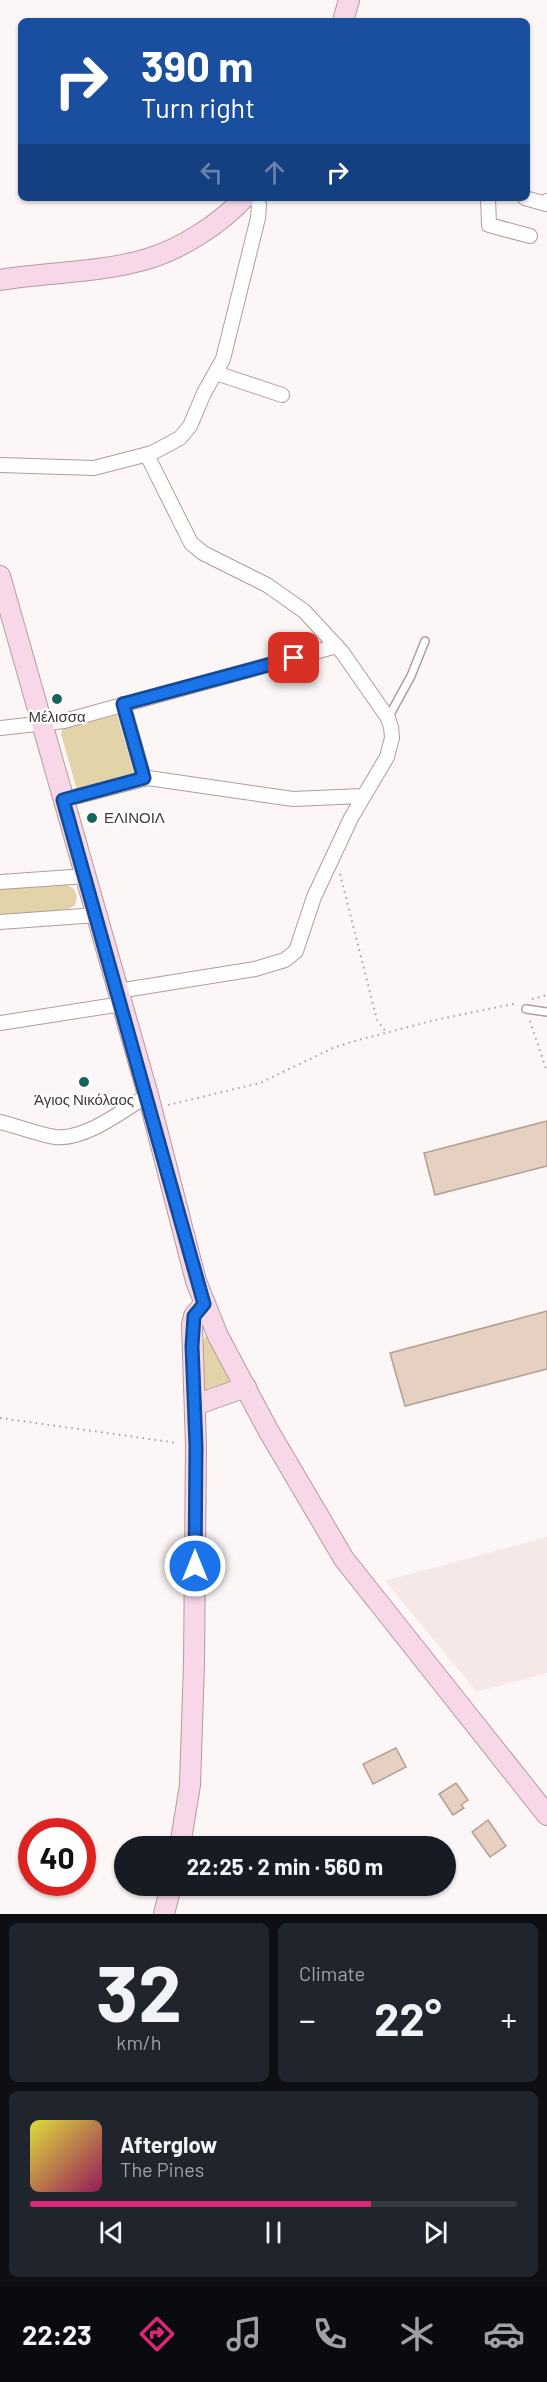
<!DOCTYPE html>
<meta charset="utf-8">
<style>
:root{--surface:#171b24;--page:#20242c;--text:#f1f3f6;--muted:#9ea1a6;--line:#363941;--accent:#db2777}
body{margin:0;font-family:Barlow,sans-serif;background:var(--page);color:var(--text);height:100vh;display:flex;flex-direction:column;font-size:22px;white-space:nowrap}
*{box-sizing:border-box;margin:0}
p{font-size:20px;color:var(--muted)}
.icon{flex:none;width:33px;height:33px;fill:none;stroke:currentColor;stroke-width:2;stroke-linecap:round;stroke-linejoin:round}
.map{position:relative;height:1914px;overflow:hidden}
.sheet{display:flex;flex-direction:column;gap:9px;padding:9px;background:#0d0f14;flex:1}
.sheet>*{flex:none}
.top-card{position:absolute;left:18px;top:18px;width:512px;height:183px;border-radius:9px;box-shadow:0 2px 4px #0004;background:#1a4fa0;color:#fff;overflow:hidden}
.speed{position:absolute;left:18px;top:1818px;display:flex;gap:12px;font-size:30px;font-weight:700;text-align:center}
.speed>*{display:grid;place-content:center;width:78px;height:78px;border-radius:50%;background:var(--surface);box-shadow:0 2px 4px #0004;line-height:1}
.speed .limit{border:9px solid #d22;background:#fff;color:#111}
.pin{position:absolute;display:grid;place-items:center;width:51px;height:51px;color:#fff;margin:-26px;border-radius:12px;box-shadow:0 3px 9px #0006}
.me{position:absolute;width:66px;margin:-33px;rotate:0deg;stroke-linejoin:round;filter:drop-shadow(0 0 4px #0008)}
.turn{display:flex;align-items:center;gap:21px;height:126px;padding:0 24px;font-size:27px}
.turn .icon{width:78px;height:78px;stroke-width:2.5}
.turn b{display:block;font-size:42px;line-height:51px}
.lanes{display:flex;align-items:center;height:57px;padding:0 24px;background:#0003;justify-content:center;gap:30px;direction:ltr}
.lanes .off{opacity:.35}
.big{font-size:45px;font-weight:700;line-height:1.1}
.sheet .widget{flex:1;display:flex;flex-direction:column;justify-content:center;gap:9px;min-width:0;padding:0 21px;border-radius:9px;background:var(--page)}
.sheet .dial{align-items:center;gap:0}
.dial b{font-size:78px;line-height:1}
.song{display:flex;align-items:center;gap:18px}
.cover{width:72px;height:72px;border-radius:9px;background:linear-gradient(135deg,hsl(60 70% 55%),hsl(330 70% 35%))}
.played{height:6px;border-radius:3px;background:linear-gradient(90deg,var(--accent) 70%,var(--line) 70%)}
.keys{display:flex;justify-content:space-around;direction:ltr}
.heat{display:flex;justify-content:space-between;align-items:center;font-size:33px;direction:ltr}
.sheet .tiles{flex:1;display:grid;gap:9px;grid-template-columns:1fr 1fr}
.widget:last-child{grid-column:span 2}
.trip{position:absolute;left:114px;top:1836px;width:342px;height:60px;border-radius:30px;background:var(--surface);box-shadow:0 2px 4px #0004;font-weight:700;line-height:60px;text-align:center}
.menu{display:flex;height:96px;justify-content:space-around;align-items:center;background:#090b0e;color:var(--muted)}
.menu .icon{width:42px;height:42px}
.menu .active{color:var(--accent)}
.menu b{font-size:27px;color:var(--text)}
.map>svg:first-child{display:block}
.built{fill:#f6e8e6}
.green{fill:#e3d3a9}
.building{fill:#e5d0c2;stroke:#b39f92;stroke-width:1.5}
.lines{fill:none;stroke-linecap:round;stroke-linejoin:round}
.lane-casing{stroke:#b49b99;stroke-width:10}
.street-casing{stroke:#b49b99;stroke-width:16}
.secondary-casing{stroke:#b49b99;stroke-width:22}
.path{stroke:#a59e9d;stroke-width:2;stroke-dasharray:1.5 4.5;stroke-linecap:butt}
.lane{stroke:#fff;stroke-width:7}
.street{stroke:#fff;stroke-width:14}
.secondary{stroke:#f8d8e8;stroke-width:20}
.route-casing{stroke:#114b97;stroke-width:15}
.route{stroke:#1a73e8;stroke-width:10}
.poi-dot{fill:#17645d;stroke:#fff;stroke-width:2}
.labels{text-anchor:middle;stroke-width:4.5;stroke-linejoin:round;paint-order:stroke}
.poi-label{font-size:15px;fill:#423837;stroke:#fff}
</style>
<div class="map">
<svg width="547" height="1914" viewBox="0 0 547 1914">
<rect width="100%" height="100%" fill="#fcf7f6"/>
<path class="built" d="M547,1537v136l-70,19 -92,-111z"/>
<path class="green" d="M117,715l17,58 -57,17 -16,-56 1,-5z
M66,884l8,5 3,7 -2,9 -8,5 -67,5v-27z
M206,1335l4,3 23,45 -29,9 -2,-48z"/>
<path class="building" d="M547,1121v45l-112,29 -11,-42z
M547,1311v58l-142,37 -15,-53z
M396,1748l10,19 -33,17 -10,-20z
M456,1783l12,17 -7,5 3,3 -11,7 -14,-21z
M488,1820l18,26 -16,11 -18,-25z"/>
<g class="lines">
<defs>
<path id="lane" d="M388,718l23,-42 14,-35
M526,1009l21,3"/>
<path id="street" d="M488,198l1,27 41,11
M525,198l21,6 1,-3
M216,373l66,22
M0,465l94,3 58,-15 28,-15 10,-12 14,-33 19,-34 35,-141 1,-13 -3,-7
M123,704l21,74
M0,728l64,-7 273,-75
M63,800l85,-22 145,21 69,-3
M0,882l86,-6
M0,922l97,-7
M118,991l137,-22 30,-9 11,-9 18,-54 37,-79 36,-61 5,-19 -1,-11 -3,-9 -46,-66 -38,-41 -37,-26 -64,-32 -12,-10 -44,-88
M0,1023l122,-19
M0,1122c18,4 36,12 55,15 31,3 67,-26 93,-42"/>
<path id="secondary" d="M343,21l6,-21
M0,280c48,-8 100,-7 147,-21 34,-10 73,-35 97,-61
M0,576l148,519 48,186 22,55 50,94 76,129 203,256
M195,1405l51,-18
M180,1846l10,-61 4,-121 2,-218 -4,-121 2,-9 10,-12
M164,1914l7,-28"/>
</defs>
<use href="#lane" class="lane-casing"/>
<use href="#street" class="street-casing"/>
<use href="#secondary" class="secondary-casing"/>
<path class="path" d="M340,874l37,146 9,12
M532,999l15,-4
M530,1021l17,51
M168,1105l92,-22 73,-35 18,-6 84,-22 83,-17
M0,1418l178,25"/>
<use href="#lane" class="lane"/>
<use href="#street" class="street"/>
<use href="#secondary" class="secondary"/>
</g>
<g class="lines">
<defs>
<path id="route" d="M195,1566l1,-120 -4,-100 2,-30 10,-12 -141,-504 81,-22 -21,-74 171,-46"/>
</defs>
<use href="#route" class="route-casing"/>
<use href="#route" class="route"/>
</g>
<g class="poi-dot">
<circle cx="57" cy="699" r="6"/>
<circle cx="92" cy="818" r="6"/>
<circle cx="84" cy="1082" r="6"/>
</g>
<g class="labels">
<g class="poi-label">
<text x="57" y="722">Μέλισσα</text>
<text x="104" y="823" text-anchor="start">ΕΛΙΝΟΙΛ</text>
<text x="84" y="1105">Άγιος Νικόλαος</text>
</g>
</g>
</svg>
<div class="speed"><div class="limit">40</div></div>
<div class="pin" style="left:294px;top:658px;background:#d93025"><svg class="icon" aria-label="arrive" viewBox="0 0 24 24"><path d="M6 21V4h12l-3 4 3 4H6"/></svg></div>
<svg class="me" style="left:195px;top:1566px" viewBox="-20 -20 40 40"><circle r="17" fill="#1a73e8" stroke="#fff" stroke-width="3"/><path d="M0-11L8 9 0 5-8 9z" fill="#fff"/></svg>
<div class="trip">22:25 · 2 min · 560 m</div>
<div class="top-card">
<div class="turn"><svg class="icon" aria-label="right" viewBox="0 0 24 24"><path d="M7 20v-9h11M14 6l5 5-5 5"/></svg><div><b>390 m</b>Turn right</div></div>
<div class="lanes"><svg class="icon off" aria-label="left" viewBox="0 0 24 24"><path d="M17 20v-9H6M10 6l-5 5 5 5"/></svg><svg class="icon off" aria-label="ahead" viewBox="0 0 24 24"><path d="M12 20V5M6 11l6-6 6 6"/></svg><svg class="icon" aria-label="right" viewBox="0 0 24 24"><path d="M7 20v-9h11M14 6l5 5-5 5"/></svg></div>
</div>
</div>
<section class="sheet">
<div class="tiles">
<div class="widget dial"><b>32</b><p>km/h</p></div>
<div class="widget"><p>Climate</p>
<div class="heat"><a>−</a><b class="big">22°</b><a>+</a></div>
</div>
<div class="widget">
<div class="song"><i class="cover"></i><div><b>Afterglow</b><p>The Pines</p></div></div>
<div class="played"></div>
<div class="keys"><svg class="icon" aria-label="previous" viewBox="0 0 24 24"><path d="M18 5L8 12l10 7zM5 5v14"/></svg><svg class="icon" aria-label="pause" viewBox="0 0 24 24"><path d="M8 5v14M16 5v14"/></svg><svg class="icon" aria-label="next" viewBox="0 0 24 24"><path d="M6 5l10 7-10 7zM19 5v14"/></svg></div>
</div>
</div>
</section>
<nav class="menu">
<b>22:23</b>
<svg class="icon active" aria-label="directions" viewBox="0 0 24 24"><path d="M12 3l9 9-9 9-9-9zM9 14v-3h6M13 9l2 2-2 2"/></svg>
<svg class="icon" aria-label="music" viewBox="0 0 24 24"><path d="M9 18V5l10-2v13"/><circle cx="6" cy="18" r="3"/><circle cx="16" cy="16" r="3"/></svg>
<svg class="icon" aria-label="phone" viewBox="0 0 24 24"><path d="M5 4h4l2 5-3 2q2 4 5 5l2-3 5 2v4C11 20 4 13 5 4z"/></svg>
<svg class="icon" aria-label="climate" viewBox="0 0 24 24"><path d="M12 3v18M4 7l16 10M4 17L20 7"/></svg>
<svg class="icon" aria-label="car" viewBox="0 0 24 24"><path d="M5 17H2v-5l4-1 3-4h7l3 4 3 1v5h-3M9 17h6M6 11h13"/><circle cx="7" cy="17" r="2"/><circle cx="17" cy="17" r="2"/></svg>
</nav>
